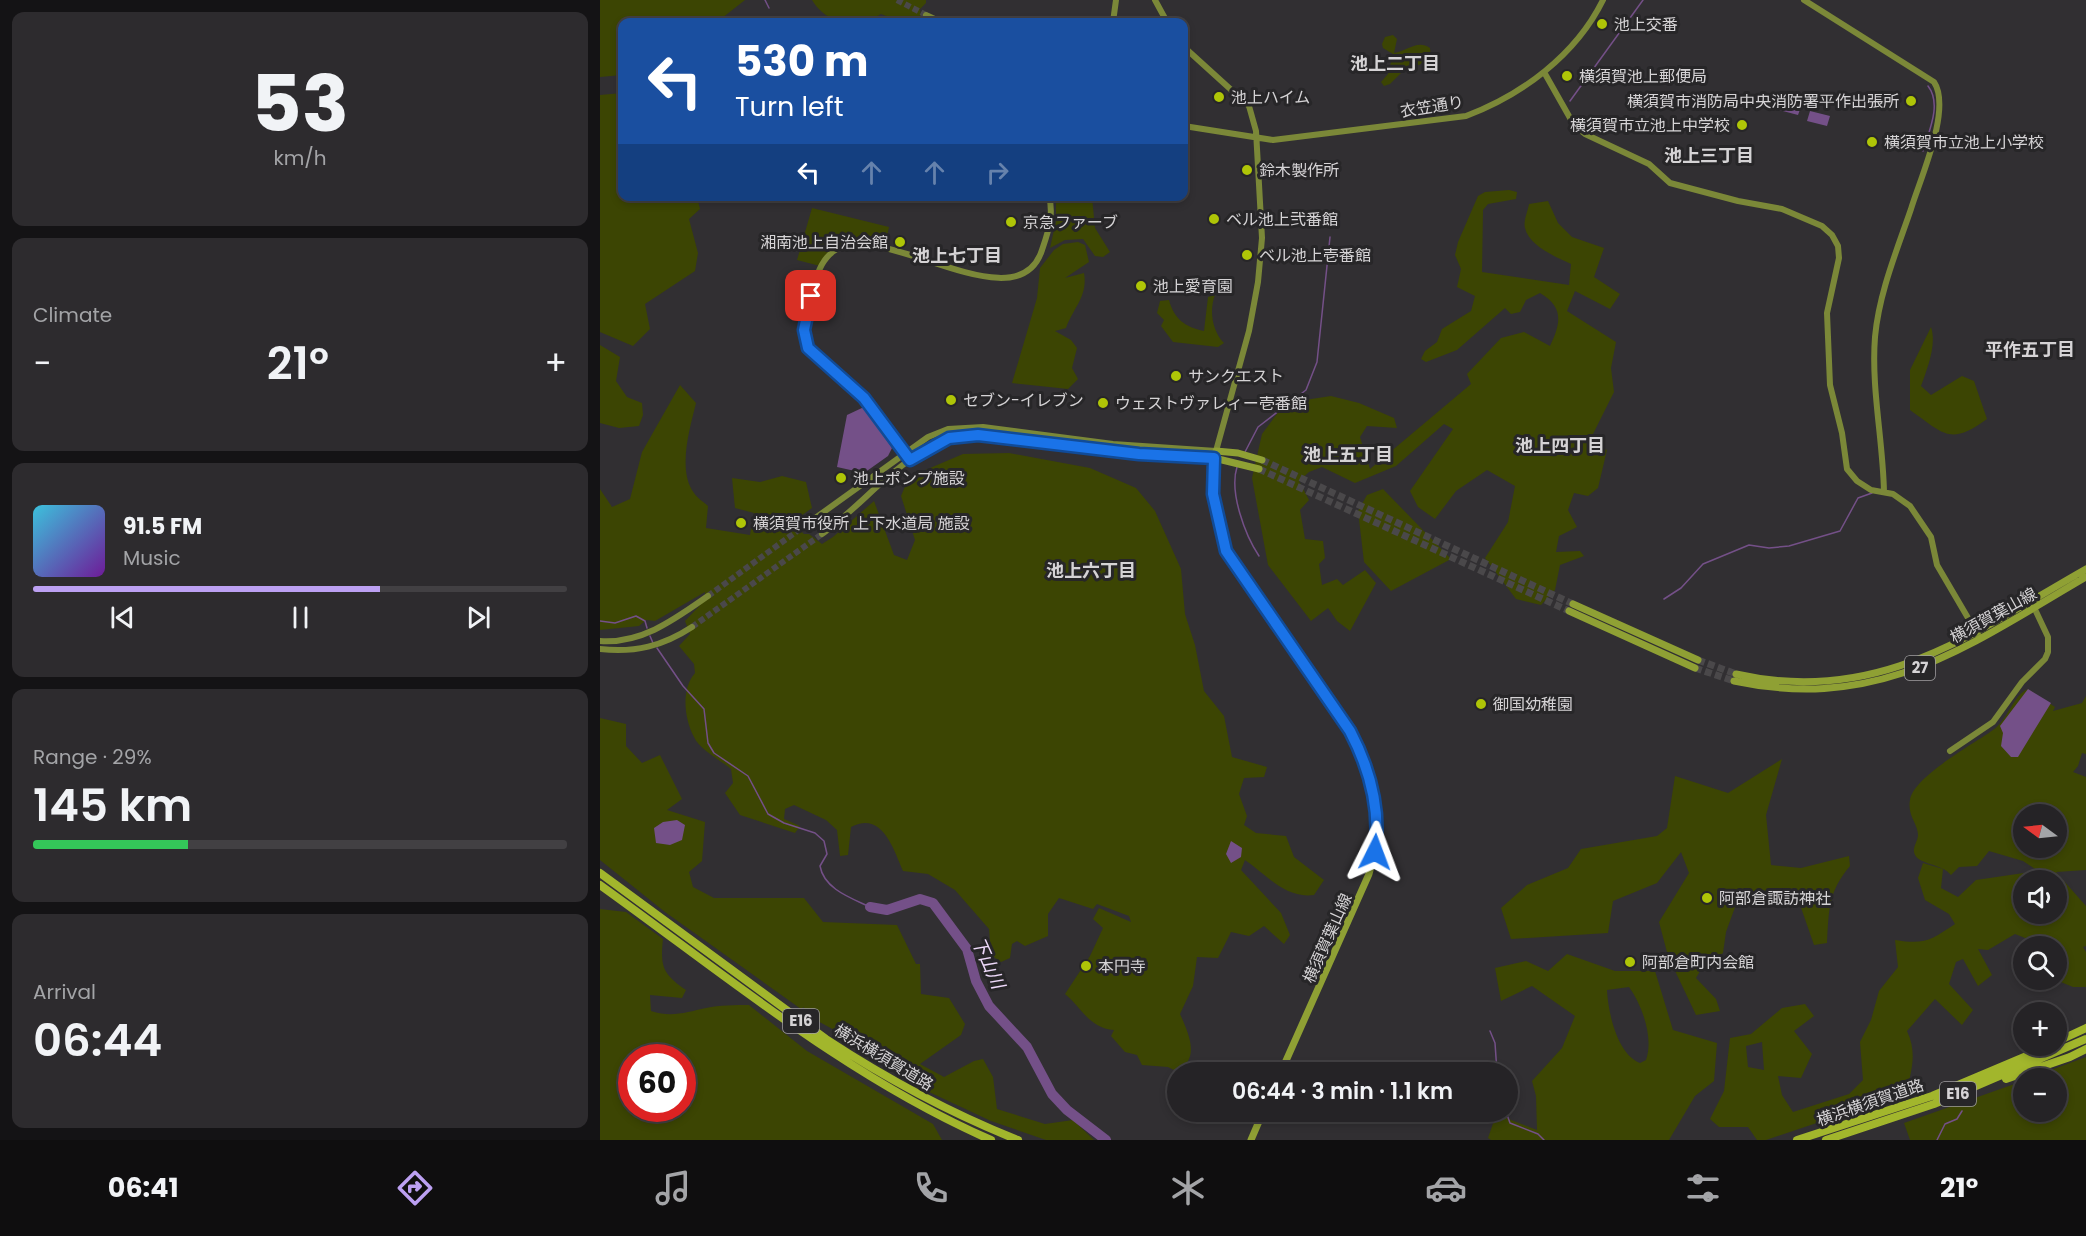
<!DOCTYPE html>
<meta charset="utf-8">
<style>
:root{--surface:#252326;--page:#2d2b2e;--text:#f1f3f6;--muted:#a3a4a7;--line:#424043;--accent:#bca0f2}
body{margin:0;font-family:Poppins,"Noto Sans JP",sans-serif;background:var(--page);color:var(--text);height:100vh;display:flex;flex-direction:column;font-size:22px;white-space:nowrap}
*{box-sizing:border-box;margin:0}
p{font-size:20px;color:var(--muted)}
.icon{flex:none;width:33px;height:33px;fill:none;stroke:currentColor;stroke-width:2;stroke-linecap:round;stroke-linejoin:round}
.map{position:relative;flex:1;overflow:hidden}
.sheet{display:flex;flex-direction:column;gap:12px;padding:12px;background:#141315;width:600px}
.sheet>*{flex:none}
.hud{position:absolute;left:18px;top:18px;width:570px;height:183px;border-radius:12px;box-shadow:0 3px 9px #0003,0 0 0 2px var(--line);background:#1a4fa0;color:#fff;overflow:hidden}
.needle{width:39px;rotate:285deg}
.fabs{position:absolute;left:1413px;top:804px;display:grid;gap:12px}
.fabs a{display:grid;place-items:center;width:54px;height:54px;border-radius:50%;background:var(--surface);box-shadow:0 3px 9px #0003,0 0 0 2px var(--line);font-size:30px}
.speed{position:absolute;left:18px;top:1044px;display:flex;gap:12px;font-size:30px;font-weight:700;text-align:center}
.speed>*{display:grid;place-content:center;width:78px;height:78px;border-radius:50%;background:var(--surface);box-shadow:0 3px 9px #0003,0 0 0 2px var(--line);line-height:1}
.speed .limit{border:9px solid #d22;background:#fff;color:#111}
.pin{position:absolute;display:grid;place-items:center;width:51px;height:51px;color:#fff;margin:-26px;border-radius:12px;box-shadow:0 3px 9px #0006}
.me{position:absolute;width:66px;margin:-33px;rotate:3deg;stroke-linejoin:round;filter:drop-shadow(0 0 4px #0008)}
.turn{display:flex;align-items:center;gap:21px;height:126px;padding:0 18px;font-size:27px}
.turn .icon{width:78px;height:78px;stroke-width:2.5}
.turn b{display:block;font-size:42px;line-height:51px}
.lanes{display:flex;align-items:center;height:57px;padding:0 18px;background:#0003;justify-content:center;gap:30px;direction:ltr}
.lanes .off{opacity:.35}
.big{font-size:45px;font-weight:600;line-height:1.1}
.sheet .tile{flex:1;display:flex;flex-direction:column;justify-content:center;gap:9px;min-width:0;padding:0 21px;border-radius:12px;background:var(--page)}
.sheet .dial{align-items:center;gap:0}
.dial b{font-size:78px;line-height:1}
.song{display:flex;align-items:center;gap:18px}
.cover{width:72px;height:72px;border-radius:9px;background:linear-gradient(135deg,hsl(190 70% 55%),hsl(280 70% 35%))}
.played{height:6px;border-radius:3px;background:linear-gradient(90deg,var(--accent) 65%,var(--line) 65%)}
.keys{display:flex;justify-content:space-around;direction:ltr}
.heat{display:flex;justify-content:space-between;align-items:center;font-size:33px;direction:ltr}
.charge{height:9px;border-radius:4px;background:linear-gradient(90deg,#34c759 29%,var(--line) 0)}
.trip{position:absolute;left:567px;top:1062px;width:351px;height:60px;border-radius:30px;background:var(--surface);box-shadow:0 3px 9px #0003,0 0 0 2px var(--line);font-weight:600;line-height:60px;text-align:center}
.dock{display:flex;height:96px;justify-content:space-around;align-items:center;background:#0f0e0f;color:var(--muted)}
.dock .icon{width:42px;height:42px}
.dock .active{color:var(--accent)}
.dock b{font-size:27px;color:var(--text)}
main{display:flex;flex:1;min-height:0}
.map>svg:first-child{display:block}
.green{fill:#3c4503;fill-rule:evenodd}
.water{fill:#745088}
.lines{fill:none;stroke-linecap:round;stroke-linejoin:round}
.stream{stroke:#745088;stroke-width:1.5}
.river{stroke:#745088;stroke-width:10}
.secondary-tunnel{stroke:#4a484a;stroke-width:6;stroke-dasharray:6 3;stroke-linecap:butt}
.primary-tunnel{stroke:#4a484a;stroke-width:7;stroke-dasharray:7 3.5;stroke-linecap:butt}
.secondary{stroke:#7b8838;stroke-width:6}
.primary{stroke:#8fa034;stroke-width:7}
.highway{stroke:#a2b62c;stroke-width:8}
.route-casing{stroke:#114b97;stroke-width:15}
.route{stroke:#1a73e8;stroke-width:10}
.poi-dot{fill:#afc507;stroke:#272628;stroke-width:2}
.labels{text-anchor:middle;stroke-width:6;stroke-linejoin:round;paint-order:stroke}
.shield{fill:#272628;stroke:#a19fa1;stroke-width:1.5}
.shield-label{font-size:15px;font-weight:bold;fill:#d5d3d5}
.poi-label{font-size:16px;fill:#d5d3d5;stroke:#272628;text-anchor:start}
.street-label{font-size:16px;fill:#d5d3d5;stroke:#272628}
.neighbourhood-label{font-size:18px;font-weight:bold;fill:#d5d3d5;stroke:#272628}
.water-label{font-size:18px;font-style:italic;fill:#efdafb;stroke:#272628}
</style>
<main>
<section class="sheet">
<div class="tile dial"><b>53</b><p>km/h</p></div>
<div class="tile"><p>Climate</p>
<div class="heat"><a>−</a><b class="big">21°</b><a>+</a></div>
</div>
<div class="tile">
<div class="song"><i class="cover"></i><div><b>91.5 FM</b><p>Music</p></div></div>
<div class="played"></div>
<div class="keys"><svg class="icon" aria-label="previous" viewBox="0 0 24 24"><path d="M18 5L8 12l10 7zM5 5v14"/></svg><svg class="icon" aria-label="pause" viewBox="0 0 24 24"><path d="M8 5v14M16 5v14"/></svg><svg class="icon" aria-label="next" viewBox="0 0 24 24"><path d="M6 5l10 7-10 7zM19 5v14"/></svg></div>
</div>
<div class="tile"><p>Range · 29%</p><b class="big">145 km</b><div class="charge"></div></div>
<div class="tile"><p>Arrival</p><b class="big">06:44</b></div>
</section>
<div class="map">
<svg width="1486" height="1140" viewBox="0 0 1486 1140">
<rect width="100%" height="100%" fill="#312f32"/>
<path class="green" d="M0,0h145l-28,22h-95v53l-22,2z
M212,0h114v3l-6,6 1,10 -19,3 -21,-8 -5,3 6,-1 14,6c-32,1 -65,9 -84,-22z
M793,35l4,4 -3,14c12,-1 23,-14 36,-5l1,9 -12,8 -9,-1 -20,20 -6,2 -3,-4 7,-8 5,-20 -10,-6 -1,-4 3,-7z
M22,93v103l75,1 3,12 -11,10 9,34 -3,18 -50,33 5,25 -17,17 -33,-14v-237z
M909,190l8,2 -1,7 -28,5 -5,6 -1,62 87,13 2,-21c-15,-7 -42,-18 -46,-36 -2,-7 3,-17 4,-24l19,-3 10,22 14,14 32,11 -10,29 26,17 -10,15 -35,-18 -8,20 49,31 -5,26 3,24 -25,50 18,8 -9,38 -10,8 -14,-3 -6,17 9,17 -18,9 -3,16 24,-1 4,5 -24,9 -5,25 -14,15 -25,-6 -31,-41 23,-36 7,-36 -28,-16 -31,21 -21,28 -17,-12 -8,-16 43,-62 -9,-5 -48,42 -41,17 -33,-16 -13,5 -10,9 10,19 -9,10 5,29 18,2 2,17 -6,6 3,21 15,-6 6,6 22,-15 11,13 -26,48 -13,-10 -9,-13 -17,13 -43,-56 -16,-87 10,-44 23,-31 46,-7 28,7 35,15 3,10 -30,-2 -7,11 10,32 101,-85 -4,-10 34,-36 23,-6 26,14c11,-23 14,-39 -10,-53l-14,7 -6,12 -9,2 -6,-6 -48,42 -31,12 -5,-3 4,-8 12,-9 5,-13 29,-18 4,-15 -18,-9 4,-18 -6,-14 3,-13 20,-46 7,-4z
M456,197h36l3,31 15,24 -7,5 -8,-1 -12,-17 -18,1 -15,8 6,-27z
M212,208l77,19 -5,23c-33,-9 -40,-7 -64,16l-23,-6z
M478,242l7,3 4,17 -24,16 19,-5c4,23 -10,34 -18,55l-11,3 16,9 6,8 -5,20 6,11 -10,10 -56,-6 25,-85 3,-30 14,-18 9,-6z
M615,295c-6,15 -3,36 9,48l-6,4 -45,-5 -12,-16 3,-6 -7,-7 3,-12 9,-1c5,19 16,27 35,31l4,-34z
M1331,327c6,18 -4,42 -10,59l10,9 31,-19 12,5 13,38c-37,27 -43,15 -77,-9v-40z
M0,345l20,12 -4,24 11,16 15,6 1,12 -4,11 -20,2 -19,-5z
M80,385l16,18c-6,25 -19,67 -2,90 3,5 10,9 14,13l-2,22 44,7 4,-22 -19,-5 -3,-30 28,4 22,-6 24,6 6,26 -14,10 -1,9 7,7h5l13,10 11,-7 41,-36 20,54 13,5 8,-20 -14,-44 8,-19 54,-23 46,-1 81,15 46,20 19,23 26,58 4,45 10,31 9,46 20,25 8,41 35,10 -3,10 -20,1 -5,16 8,22 -3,9 12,8 30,3 8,21 30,23 -10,15c-29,4 -47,-20 -69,-35l-4,10 40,43 9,22 -6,9 -20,-18 -15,10 -18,-4 -13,26 -21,-1 -4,29 -13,28c9,20 21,46 -4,57l-8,-4 -26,-2 -5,-10 -12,-3 -14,-16 3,-6c-25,-2 -31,-21 -49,-36l25,-38 13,-28 -10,-9 6,-11 32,14 -2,-6 -32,-12 -4,5 -34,-11 -11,16v22l-23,10 -8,-5 -5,3 -2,14 -9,4 -10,-7 -2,-26 -34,-39 -27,-16 -25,-3c-10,-23 -21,-60 -52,-44l-3,28 -8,1 -3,-26 -11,-10 -32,-15 -9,4 -1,10 16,7 -5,7 -55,-18 -15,-22 8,-10 -2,-14c-11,-9 -32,-20 -37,-32 -10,-19 -13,-48 1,-64l-1,-9 -15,-18 11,-12 -5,-13 20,-21v-8l-50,29 -9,-1 -7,6 -39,4v-141l12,18 18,-8 12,-47z
M783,489l68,70 -60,32 -27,-29 -6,-51 9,-16z
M1428,689l27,18 -2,4 29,-8 4,-7v58l-4,-1 -4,13 -5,6 13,5v93l-30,2 30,34v40l-3,1 3,5v35h-13l-17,-7v-34h-17l-1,-3 -23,-9 -27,16 -10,-1 14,26 -14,11 -15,-27 -7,3 -7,22 24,26 -11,15 -27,-26 -28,32c10,21 5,39 -1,62l-140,47h-9l-9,-13h-29l-9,-8 14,-28 6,-53 21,-4 31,-26 23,-4 9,12 -20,15 18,23 -11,24 -23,-2 4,19 11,17 56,-18 14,-14 -3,-38 11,-22 8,-29 19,-24 -3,-27c30,5 36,0 60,-16l-6,-10 -24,-14 -7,-22 5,-15 20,6 -2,19 17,9 18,-17 62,-9 -15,-10 -34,-10 -12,15 -18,1 -8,8c-9,-12 -35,-10 -37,-23 -1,-5 4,-12 4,-17 0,-11 -11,-20 -8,-35 3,-23 65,-57 83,-70 15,-10 20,-35 35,-41zM1424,814h32v34h-32zM1424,880h32v34h-32zM1162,1042l2,28 -16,-3 -2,-21z
M0,718l26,6v22l16,17 18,-8 22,44 -15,11 38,12 -3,39 -13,11 4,15 21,11h90l19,24 74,3 19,39h4l1,30 28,4 16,26 -4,11 -41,29 24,13 30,-16 9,-2 10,18 4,32 48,15 28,-4 21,20h-48l-55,-19 -64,-30 -40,-26 -14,-18 -15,-4 -53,-29 -1,-7 -3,2 -136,-97 -65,-52z
M1182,759l-16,56 5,50 30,3 48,-12 1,10c-22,26 -21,44 -23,77l-13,2 -16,-46 -39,-10 -21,10 -12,33 -3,21 -20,13 -7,12 20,21 4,12 -24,4 -28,-59 -9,-34 30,-49 -8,-21 -24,31 -44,18 -5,32 -97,6 -10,-31 26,-23 41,-17 13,-19 76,-13 10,-8 8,-52 53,17z
M0,909l26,3 37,27c-3,28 0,35 23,51l-4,8 -32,-3 1,16c21,7 36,1 55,-3 14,-3 29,-3 43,-3l58,46 126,73 9,16h-342zM32,1058h50v50h-50z
M967,954l48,17h40l18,59 44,13 -3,38 -19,15 -26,44h-178l-3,-2 9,-26 14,8 26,10 -1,-34 -4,-15 30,-33 13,-32 -43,-30 -31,15 -6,-33 31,-7 22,10zM1029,987c13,18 25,51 17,73l-6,3c-23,-9 -32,-51 -33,-73z
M1486,1057v83h-176l-6,-17 119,-42 1,31h32v-34h-27z"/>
<path class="water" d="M1181,99l21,5 -4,11 -19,-5z
M1210,111l20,5 -3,10 -20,-5z
M264,407l28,41 -4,8 -24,17 -27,-6 10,-52z
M1428,689l23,14 -33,54h-7l-10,-11 2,-13 -3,-7z
M77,820l8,5 -3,15 -12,5 -14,-2 -2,-15 9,-6z
M631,841l11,7 -1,9 -10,6 -5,-9z"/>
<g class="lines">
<path class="stream" d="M165,0l4,8
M970,101l73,-101
M1323,151c6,-20 19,-47 5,-65
M645,452l13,-25 48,-37 11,-28 13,-125
M637,467c-8,25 8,68 22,89
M1064,599l17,-11 22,-24 46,-19 20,3 20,-2 51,-15 18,-33 14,-5
M0,621l15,2 21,-7 9,5 2,7
M50,636l3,7
M57,648l26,38 21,23 4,34 6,10 34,23 20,38 16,9 31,10 9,8 3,13 -7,12c4,23 31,32 50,41
M890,1031l5,12 2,29
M906,1112l4,11 28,11 6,6
M1337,1140l8,-16 12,-5 5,-8"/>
<path class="river" d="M270,907l17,3 33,-11 13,4 34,46 9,32 13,25 38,41 25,47 15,16 39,30"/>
<path class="secondary-tunnel" d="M297,0l29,15
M108,596l92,-67
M92,627l130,-93"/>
<path class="primary-tunnel" d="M662,460l311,144
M659,469l310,142
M1098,660l38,14
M1095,668l39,13"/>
<path class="secondary" d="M555,0l12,22
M1204,0l130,82c18,27 -14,97 -23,127 -14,41 -32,84 -36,128 -4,51 8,103 9,155
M326,15l15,7
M513,22l3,-22
M944,72l30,53 11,9 64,30 21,19 68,18 44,8 40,17 10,9 6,11 1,12 -12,55 3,72 12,48 5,36 10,12 14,9 22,4 17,12 21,31 6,28 41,70
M584,126l89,14 193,-24c56,-21 110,-61 137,-116
M310,460l-46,-62 -56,-50c-8,-20 -1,-42 6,-62 4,-15 9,-29 23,-37 49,-27 181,76 205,1 6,-18 12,-34 7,-54
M200,529l128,-92 20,-8 35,-2 130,17 103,7 33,-120 9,-49 4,-44 -6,-107 -7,-25 -65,-59
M222,534c49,-34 90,-98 156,-99l161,19 75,4
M0,641c42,3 75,-22 108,-45
M0,649c35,4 63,-3 92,-22
M1350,751l43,-29 29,-40 23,-23 3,-7v-15l-16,-34"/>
<path class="primary" d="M614,458l45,11
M662,460l-24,-7 -22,-2c-9,49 3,92 30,132 21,31 43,63 65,94 44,62 83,116 58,197l-88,198
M973,604l125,56
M969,611l126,57
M1136,674c141,32 234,-39 350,-105
M1134,681c146,31 232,-34 352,-104
M651,1140l12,-28"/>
<path class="highway" d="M0,873l226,166c61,40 124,74 192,101
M0,885c127,91 247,192 391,255
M1456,1042l30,-14
M1406,1079l64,-22 16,-8
M1197,1140l135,-44 118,-50
M1226,1140l108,-36 152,-65"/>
</g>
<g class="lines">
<defs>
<path id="route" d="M211,296l-7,34 4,18 56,50 46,62 39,-22 29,-3 161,19 75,4 -1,36 13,57 124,180c20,38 31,77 25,121"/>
</defs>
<use href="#route" class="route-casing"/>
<use href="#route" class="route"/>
</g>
<g class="poi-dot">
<circle cx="1002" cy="24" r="6"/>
<circle cx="967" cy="76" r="6"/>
<circle cx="619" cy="97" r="6"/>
<circle cx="1311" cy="101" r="6"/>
<circle cx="1142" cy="125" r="6"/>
<circle cx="1272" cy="142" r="6"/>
<circle cx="647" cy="170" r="6"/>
<circle cx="614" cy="219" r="6"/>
<circle cx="411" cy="222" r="6"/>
<circle cx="300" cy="242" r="6"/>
<circle cx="647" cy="255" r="6"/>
<circle cx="541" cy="286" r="6"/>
<circle cx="576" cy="376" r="6"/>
<circle cx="351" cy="400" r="6"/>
<circle cx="503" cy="403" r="6"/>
<circle cx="241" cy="478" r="6"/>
<circle cx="141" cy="523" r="6"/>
<circle cx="881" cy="704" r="6"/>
<circle cx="1107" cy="898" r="6"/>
<circle cx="1030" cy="962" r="6"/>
<circle cx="486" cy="966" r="6"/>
</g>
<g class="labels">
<g class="shield">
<rect x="1305" y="656" width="30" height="24" rx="4.5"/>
<rect x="183" y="1009" width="36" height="24" rx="4.5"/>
<rect x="1340" y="1082" width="36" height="24" rx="4.5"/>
</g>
<g class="shield-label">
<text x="1320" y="673">27</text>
<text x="201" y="1026">E16</text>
<text x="1358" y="1099">E16</text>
</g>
<g class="poi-label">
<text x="1014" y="30">池上交番</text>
<text x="979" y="82">横須賀池上郵便局</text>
<text x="631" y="103">池上ハイム</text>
<text x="1299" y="107" text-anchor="end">横須賀市消防局中央消防署平作出張所</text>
<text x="1130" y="131" text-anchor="end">横須賀市立池上中学校</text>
<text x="1284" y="148">横須賀市立池上小学校</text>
<text x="659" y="176">鈴木製作所</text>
<text x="626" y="225">ベル池上弐番館</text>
<text x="423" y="228">京急ファーブ</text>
<text x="288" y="248" text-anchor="end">湘南池上自治会館</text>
<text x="659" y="261">ベル池上壱番館</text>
<text x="553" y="292">池上愛育園</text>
<text x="588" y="382">サンクエスト</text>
<text x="363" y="406">セブン-イレブン</text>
<text x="515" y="409">ウェストヴァレィー壱番館</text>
<text x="253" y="484">池上ポンプ施設</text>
<text x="153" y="529">横須賀市役所 上下水道局 施設</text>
<text x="893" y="710">御国幼稚園</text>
<text x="1119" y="904">阿部倉諏訪神社</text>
<text x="1042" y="968">阿部倉町内会館</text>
<text x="498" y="972">本円寺</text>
</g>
<g class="street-label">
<text transform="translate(832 106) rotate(-9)" y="6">衣笠通り</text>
<text transform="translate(1393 615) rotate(-29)" y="6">横須賀葉山線</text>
<text transform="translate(727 938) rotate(-66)" y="6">横須賀葉山線</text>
<text transform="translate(284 1057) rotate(31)" y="6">横浜横須賀道路</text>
<text transform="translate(1270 1102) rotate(-19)" y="6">横浜横須賀道路</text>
</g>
<g class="neighbourhood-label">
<text x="795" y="70">池上二丁目</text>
<text x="1109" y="162">池上三丁目</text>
<text x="357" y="262">池上七丁目</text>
<text x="1430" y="356">平作五丁目</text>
<text x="960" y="452">池上四丁目</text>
<text x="748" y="461">池上五丁目</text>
<text x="491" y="577">池上六丁目</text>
</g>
<g class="water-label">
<text transform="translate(388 963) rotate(66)" y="6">下山川</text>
</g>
</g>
</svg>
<div class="fabs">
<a><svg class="needle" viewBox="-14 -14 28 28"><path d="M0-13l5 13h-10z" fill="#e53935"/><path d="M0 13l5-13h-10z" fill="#a3a4a7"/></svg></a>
<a><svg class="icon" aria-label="sound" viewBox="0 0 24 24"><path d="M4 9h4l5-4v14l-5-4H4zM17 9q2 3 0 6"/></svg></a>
<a><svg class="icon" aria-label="search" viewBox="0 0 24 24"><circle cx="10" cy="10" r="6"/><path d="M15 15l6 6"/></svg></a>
<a>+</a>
<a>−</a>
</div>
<div class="speed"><div class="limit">60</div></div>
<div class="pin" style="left:211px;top:296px;background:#d93025"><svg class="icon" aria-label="arrive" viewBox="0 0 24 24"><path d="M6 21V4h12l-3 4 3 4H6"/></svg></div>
<svg class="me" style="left:775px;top:852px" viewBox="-20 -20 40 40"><path d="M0-17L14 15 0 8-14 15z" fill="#1a73e8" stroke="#fff" stroke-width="4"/></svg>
<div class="trip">06:44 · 3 min · 1.1 km</div>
<div class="hud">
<div class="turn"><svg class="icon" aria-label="left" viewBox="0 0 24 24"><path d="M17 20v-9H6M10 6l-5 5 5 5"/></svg><div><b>530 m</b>Turn left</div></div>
<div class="lanes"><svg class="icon" aria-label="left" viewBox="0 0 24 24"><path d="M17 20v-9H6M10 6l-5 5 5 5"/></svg><svg class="icon off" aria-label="ahead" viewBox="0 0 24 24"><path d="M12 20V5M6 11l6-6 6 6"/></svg><svg class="icon off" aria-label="ahead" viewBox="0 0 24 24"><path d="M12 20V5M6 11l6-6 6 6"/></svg><svg class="icon off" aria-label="right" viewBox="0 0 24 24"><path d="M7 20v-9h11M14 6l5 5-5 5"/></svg></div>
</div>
</div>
</main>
<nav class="dock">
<b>06:41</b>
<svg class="icon active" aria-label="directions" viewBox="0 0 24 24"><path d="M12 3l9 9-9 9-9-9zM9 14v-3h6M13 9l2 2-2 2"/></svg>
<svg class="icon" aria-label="music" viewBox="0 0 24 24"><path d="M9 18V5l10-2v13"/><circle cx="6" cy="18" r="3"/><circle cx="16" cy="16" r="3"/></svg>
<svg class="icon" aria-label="phone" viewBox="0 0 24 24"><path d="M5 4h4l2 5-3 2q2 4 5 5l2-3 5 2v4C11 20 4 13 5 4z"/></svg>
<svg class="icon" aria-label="climate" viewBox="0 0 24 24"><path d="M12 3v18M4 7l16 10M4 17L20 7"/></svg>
<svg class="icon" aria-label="car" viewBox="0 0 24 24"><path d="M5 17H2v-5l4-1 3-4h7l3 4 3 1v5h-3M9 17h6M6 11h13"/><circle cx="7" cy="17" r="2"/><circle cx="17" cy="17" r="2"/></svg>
<svg class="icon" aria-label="filters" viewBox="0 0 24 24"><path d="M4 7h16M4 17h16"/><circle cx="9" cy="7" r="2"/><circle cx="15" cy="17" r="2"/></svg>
<b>21°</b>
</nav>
